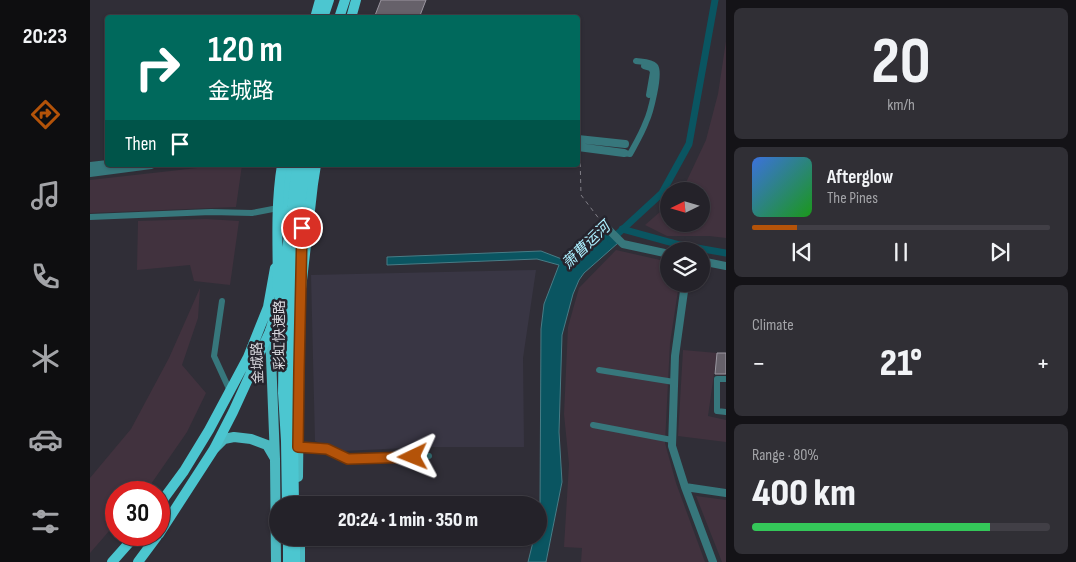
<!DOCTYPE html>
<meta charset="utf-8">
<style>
:root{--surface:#242229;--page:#302f35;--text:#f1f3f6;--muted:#a3a4a8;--line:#413f46;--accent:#b45309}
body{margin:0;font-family:"Sofia Sans Condensed","Noto Sans SC",sans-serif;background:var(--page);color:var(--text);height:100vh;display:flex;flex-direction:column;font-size:19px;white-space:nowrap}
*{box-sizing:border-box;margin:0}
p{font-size:16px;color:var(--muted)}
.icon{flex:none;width:28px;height:28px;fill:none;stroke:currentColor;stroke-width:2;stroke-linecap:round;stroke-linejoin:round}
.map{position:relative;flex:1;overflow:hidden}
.drawer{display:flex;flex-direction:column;gap:8px;padding:8px;background:#141317;width:350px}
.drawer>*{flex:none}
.guide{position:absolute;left:15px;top:15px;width:475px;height:152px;border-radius:5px;box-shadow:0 1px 4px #0004,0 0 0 1px var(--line);background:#00695c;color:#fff;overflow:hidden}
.needle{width:32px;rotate:265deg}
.tools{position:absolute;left:570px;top:182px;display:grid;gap:10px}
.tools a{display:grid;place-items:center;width:50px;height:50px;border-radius:50%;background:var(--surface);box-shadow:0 1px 4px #0004,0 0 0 1px var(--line);font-size:25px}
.speed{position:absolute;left:15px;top:481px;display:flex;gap:10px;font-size:25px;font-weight:700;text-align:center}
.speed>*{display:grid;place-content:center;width:65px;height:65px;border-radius:50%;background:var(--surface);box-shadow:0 1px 4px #0004,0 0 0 1px var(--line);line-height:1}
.speed .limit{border:8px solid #d22;background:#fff;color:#111}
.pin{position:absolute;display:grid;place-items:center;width:42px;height:42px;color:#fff;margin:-21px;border:2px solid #fff;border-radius:50%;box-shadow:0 1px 5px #0007}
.me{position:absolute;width:55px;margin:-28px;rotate:268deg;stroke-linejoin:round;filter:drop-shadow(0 0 4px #0008)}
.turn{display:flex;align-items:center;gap:18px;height:105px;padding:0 20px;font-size:22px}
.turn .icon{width:65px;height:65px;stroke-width:2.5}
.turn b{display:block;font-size:35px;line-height:42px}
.then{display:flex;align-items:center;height:48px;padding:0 20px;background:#0003;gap:10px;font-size:19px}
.big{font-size:38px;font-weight:800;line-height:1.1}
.drawer .widget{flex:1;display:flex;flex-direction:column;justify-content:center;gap:8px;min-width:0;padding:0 18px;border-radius:8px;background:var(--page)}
.drawer .dial{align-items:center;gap:0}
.dial b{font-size:65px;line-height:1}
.song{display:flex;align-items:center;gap:15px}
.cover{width:60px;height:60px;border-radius:8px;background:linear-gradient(135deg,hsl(220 70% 55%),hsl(120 70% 35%))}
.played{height:5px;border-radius:2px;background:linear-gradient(90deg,var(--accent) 15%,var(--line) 15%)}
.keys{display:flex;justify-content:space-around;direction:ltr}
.heat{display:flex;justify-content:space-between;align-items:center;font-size:28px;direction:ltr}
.charge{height:8px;border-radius:4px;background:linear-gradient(90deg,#34c759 80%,var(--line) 0)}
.trip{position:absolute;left:179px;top:496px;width:278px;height:50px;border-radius:25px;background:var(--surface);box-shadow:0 1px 4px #0004,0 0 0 1px var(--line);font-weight:800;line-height:50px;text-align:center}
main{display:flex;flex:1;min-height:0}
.tabs{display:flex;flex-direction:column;width:90px;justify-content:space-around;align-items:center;background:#0e0e10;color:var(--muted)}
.tabs .icon{width:35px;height:35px}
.tabs .selected{color:var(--accent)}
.tabs b{font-size:22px;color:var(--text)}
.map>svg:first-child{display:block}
.built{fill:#393644}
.industrial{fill:#41323e}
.water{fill:#0a5561;stroke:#487c86}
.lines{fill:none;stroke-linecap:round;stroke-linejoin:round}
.canal{stroke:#0a5561;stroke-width:7}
.building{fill:#66616a;stroke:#9b96a0}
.path{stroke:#817f87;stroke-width:1;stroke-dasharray:4 4;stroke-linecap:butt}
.minor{stroke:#37777c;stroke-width:6}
.tertiary{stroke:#37777c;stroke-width:8}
.primary{stroke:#4cb9c1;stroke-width:10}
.trunk{stroke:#4cc6d0;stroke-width:10}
.trunk-bridge{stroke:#4cc6d0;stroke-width:10}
.route-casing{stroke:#753606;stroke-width:12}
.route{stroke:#b45309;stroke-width:9}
.labels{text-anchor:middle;stroke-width:5;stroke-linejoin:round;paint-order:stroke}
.street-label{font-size:14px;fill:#d7d6dc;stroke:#26242d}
.water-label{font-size:15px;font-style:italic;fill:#adf0ff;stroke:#26242d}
</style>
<main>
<nav class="tabs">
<b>20:23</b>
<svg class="icon selected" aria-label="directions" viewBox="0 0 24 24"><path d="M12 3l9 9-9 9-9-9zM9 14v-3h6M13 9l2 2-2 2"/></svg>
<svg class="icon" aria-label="music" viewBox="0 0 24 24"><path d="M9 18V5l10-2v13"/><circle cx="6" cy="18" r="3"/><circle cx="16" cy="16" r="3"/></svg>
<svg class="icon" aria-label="phone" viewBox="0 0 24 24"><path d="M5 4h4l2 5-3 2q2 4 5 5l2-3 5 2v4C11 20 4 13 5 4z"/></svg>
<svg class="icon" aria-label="climate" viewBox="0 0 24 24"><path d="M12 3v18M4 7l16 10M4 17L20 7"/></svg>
<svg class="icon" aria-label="car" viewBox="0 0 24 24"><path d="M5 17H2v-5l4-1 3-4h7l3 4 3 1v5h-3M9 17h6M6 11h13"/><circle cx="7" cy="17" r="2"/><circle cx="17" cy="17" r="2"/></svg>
<svg class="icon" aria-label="filters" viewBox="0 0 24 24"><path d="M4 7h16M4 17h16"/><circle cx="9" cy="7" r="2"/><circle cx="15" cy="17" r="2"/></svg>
</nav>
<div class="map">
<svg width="636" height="562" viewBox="0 0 636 562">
<rect width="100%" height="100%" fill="#302e37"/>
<path class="built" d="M446,270l-13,88 1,89h-96l-86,4 -27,-10 -4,-166z"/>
<path class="industrial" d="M636,41v197l-17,-2h-42l-22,-11 24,-21v20h32v-33h-19l24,-51 12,-46z
M134,165h18l-6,42 -146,6v-33z
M116,219l33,2 -9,64 -36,-4 -4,-16 -53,5 1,-49z
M526,250l53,12v22h10l-9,59 -5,100 11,40 29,79h-124l1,-14 -18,-1 5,-83 -5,-50 4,-87 11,-39z
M110,288l-2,30 -16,47 24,28 -19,39 -36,52 -8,8h-27v31l-26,30v-75l41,-49 38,-71z
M593,350l34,3 -9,63 18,4v22l-48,-6z
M606,496l30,4v62h-4z"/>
<path class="water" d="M513,228l15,15 -34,30 -5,7 -6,14 -11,41 -3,97 3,50 -16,80h-18l6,-24h4v-17l2,-11 1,-181 3,-25 15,-39 -22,-6 -150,6v-8l154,-6 26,10z"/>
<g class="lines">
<path class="canal" d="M532,229l58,16 46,8
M521,240l51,-47 27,-49 26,-144"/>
</g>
<path class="building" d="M291,0h45l-7,18h-45z
M627,353h9v21h-11z"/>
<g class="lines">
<path class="path" d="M490,155l1,40 19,25"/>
<path class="minor" d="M554,66l7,2 2,4 -4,23
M534,153l6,1c6,-11 12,-21 16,-32 4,-8 15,-50 9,-56 -4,-4 -13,-4 -19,-5
M0,217l121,-5 41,1 26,-5
M132,301l-8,55 16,35
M509,370l75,12
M636,379h-9v32l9,1
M503,425l79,15
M208,447l29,2 21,10 81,-3"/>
<path class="tertiary" d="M488,139l47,5
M488,147l46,6
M0,166l18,-2
M0,173l61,-8
M515,226l18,18 46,10
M611,261l25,5
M595,284l-10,72 -3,90 13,41 41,6
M595,487l28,75"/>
<path class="primary" d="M180,331l5,128 1,103
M125,448l9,-9 10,-2 17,2 16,6 7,12
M208,477l2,-171
M210,538v24"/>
<path class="trunk" d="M225,18l5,-18
M233,18l6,-18
M249,18l6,-18
M261,18l5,-18
M191,221l7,-56
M210,234l9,-53
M69,505l25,-34 25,-41 39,-73 20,-50 7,-39
M69,534l55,-85 19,-37 37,-81 14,-45
M198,538v24
M205,538v24
M22,562l24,-27
M48,562l20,-27"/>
<path class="trunk-bridge" d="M188,294c0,-43 -3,-87 4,-129
M208,315l15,-131 3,-19
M197,505l-1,-64 -3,-48 1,-78 3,-64 10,-86
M204,505l-2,-142 1,-83 5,-64 8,-51"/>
</g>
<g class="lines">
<defs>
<path id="route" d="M212,228l-3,143 -1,76 29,2 21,10 65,-2"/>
</defs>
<use href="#route" class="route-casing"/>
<use href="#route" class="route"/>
</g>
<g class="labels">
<g class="street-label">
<text transform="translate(189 335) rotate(-90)" y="5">彩虹快速路</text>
<text transform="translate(167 363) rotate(-92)" y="5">金城路</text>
</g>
<g class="water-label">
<text transform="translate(496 245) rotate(-44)" y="5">萧曹运河</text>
</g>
</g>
</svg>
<div class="tools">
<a><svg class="needle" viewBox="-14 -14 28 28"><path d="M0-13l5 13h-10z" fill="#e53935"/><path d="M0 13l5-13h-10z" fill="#a3a4a8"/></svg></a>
<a><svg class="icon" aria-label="layers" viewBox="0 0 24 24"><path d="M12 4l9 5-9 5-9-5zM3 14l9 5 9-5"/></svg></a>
</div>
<div class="speed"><div class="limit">30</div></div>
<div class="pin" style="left:212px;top:228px;background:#d93025"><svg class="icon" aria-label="arrive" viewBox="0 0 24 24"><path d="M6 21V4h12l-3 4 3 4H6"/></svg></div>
<svg class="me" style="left:323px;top:457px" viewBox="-20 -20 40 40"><path d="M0-17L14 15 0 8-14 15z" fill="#b45309" stroke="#fff" stroke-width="4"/></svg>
<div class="trip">20:24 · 1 min · 350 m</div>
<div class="guide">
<div class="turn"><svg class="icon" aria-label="right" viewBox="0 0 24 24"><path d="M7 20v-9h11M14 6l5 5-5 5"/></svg><div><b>120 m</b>金城路</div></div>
<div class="then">Then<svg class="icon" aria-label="arrive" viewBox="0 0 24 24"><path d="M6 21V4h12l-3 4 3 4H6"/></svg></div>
</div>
</div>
<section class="drawer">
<div class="widget dial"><b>20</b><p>km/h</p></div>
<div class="widget">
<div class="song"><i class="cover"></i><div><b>Afterglow</b><p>The Pines</p></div></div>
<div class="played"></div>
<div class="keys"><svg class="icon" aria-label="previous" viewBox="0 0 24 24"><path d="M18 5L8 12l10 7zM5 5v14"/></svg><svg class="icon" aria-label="pause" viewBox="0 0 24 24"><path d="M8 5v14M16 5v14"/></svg><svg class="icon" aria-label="next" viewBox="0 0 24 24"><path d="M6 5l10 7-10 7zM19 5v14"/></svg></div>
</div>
<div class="widget"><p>Climate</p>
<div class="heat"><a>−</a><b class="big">21°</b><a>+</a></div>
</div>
<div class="widget"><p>Range · 80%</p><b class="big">400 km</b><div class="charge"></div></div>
</section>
</main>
